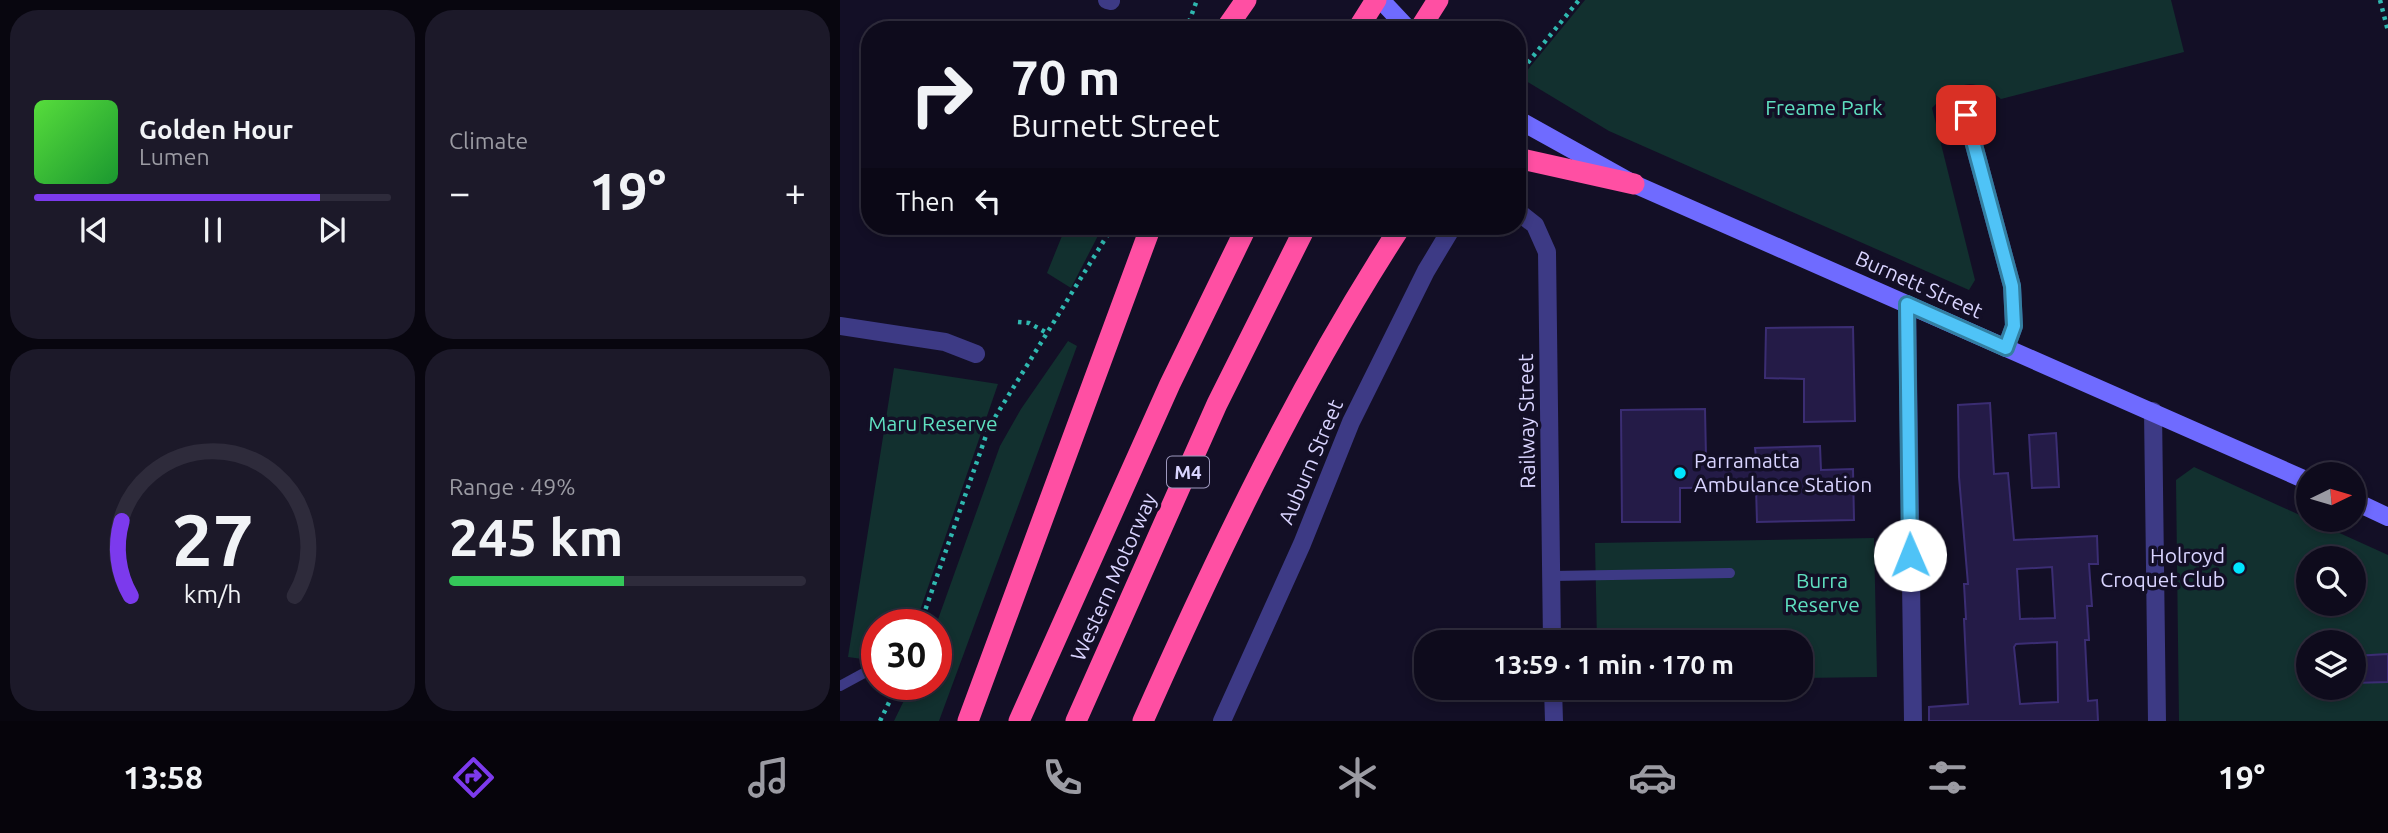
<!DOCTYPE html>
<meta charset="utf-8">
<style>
:root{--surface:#0e0b1c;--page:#1c1929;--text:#f1f3f6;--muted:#9b9ba3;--line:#2e2b3b;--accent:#7c3aed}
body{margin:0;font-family:Ubuntu,sans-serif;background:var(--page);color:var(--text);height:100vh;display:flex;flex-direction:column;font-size:26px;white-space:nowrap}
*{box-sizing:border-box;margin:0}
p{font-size:23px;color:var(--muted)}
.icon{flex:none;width:38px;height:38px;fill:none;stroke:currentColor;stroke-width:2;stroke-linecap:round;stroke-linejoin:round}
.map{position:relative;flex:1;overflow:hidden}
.panel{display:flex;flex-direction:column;gap:10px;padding:10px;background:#08060f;width:840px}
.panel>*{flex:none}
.guide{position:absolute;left:21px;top:21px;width:665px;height:214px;border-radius:28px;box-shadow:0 4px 10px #0003,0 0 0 2px var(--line);background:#0e0b1c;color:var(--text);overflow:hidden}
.needle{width:46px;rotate:85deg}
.controls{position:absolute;left:1456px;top:462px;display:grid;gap:14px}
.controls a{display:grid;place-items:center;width:70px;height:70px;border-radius:50%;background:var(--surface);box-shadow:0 4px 10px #0003,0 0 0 2px var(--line);font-size:35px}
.speed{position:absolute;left:21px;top:609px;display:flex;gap:14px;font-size:35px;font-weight:700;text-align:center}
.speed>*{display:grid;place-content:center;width:91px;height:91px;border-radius:50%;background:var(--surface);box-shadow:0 4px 10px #0003,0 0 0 2px var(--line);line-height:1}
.speed .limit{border:10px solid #d22;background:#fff;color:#111}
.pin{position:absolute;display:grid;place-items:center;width:60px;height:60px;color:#fff;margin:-30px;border-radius:14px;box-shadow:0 4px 10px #0006}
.me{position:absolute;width:77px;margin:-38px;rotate:359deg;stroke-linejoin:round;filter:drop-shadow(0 0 5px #0008)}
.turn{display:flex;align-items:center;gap:24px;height:147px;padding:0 35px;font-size:32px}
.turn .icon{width:91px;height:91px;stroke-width:2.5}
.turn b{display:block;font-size:49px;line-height:60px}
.then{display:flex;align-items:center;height:66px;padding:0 35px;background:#0003;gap:14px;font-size:26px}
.big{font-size:52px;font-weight:700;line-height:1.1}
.panel .card{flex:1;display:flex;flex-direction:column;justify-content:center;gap:10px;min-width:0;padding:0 24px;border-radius:28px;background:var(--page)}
.panel .dial{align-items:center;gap:0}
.dial svg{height:182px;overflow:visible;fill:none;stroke:var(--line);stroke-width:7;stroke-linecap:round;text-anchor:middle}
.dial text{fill:var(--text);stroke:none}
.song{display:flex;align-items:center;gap:21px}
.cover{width:84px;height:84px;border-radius:10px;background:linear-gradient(135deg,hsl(110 70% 55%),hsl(130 70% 35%))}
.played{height:7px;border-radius:4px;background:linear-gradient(90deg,var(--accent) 80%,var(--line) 80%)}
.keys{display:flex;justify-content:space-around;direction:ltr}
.heat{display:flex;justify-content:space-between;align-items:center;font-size:38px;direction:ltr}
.charge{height:10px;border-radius:5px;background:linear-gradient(90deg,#34c759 49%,var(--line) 0)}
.panel .tiles{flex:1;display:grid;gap:10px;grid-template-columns:repeat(2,1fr)}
.trip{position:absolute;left:574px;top:630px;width:399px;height:70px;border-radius:28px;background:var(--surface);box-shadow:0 4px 10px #0003,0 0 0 2px var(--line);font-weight:700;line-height:70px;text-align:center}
.dock{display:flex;height:112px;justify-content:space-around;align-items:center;background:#06040b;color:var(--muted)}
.dock .icon{width:49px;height:49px}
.dock .selected{color:var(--accent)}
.dock b{font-size:32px;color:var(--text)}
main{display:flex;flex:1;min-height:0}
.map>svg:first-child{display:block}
.green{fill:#12302f;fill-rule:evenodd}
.building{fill:#241b47;stroke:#3b2d73;stroke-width:2;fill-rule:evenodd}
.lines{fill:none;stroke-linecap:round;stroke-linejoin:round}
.path{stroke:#2fb8b0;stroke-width:4.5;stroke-dasharray:3.5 5;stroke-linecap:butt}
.lane{stroke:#3d3a85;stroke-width:10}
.street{stroke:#3d3a85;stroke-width:18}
.secondary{stroke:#6f6bff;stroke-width:18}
.highway{stroke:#ff4fa3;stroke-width:21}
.route-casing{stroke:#337fa1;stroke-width:18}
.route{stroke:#4fc3f7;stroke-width:12}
.poi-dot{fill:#00e5ff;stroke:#130f26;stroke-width:2.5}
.labels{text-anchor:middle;stroke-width:7;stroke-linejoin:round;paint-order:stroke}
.shield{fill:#130f26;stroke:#9e99be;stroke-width:2}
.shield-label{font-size:19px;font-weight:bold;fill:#d9d4ff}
.park-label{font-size:21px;fill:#5fe0c0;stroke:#130f26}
.street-label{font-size:21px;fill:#d9d4ff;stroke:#130f26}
.poi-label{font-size:21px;fill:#d9d4ff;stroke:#130f26;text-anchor:start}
</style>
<main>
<section class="panel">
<div class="tiles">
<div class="card">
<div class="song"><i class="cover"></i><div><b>Golden Hour</b><p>Lumen</p></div></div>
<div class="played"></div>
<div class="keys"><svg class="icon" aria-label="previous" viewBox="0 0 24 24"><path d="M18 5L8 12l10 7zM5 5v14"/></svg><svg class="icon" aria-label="pause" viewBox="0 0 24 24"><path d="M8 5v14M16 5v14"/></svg><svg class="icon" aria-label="next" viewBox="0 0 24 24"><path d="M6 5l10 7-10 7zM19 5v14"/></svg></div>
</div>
<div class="card"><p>Climate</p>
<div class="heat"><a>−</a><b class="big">19°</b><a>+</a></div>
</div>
<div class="card dial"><svg viewBox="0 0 100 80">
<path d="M14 69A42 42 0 1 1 86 69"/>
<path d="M14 69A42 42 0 0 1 10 36" stroke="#7c3aed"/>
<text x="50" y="56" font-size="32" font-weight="700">27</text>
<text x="50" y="72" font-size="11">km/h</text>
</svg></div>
<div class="card"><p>Range · 49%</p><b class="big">245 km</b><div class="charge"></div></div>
</div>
</section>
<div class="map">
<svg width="1548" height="721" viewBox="0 0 1548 721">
<rect width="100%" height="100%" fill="#130f26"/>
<path class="green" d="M745,0h586l13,52 -183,47c-29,-24 -44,-17 -69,9l43,172 -6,10 -360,-159 -88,-53z
M226,226h37l-32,62 -24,-15z
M228,341l9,5 -138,375h-45l18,-37h24v-59l64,-179 21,-37z
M54,368l104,16 -83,241h-38v36l-29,-4z
M1354,467l194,88v166h-209l-3,-241zM1468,558h46v46h-46zM1468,642h46v46h-46z
M1034,538l3,139 -76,1v-36h-204l-2,-99z"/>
<path class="building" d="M1013,327l2,94 -51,1v-43l-39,-1 1,-50z
M1150,403l4,71 14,-1 6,67 83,-4 1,28h-9l3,42h-5l2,34h-4l3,61 9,-1 1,21h-169v-14l39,-3 -4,-85h2l-2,-35h4l-9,-107 -1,-72zM1212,567l3,51 -35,1 -3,-50zM1217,642l1,60 -38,2 -6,-57 2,-3z
M865,409l1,49 50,-1 -1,-9 65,-2 1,24 32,-1 1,51 -97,2 -1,-35 -76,1v34h-58l-1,-112z
M1216,433l3,54 -27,1 -3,-53z
M1548,654v28l-34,1v-27z"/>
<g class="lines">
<path class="path" d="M1540,0l8,31
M346,30l11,-30
M677,76l62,-76
M178,322l11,1 18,10
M80,625l69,-198 124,-201
M40,721l18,-37"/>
<path class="lane" d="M712,576l178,-3
M0,686l24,-13"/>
<path class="street" d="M267,0l4,1
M1126,115l46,171 2,40 -8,22
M677,211l18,14 12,27 5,390
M1067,304l6,417
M0,326l105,16 31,12
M1313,411l4,310
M713,688l1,33
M382,721l80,-177 49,-122 75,-151 27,-45"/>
<path class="secondary" d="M541,0l28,30
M677,119l117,65 674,297
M1514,501l34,16"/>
<path class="highway" d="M385,30l21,-30
M517,30l19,-30
M579,30l19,-30
M677,158l117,26
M128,721l183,-495
M179,721l151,-337 77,-158
M236,721l141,-317 89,-178
M303,721c76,-171 156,-338 258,-495"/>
</g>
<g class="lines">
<defs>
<path id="route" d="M1070,555l-3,-251 99,44 8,-22 -2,-40 -46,-171"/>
</defs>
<use href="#route" class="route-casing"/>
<use href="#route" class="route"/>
</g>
<g class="poi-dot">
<circle cx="840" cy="473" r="7"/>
<circle cx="1399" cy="568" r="7"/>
</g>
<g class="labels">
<rect class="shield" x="327" y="456.5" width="42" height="31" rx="5"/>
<g class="shield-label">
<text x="348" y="479">M4</text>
</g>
<g class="park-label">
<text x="984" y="115">Freame Park</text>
<text x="93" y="431">Maru Reserve</text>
<text x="982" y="588">Burra<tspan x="982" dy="24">Reserve</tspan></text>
</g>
<g class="street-label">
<text transform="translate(1079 285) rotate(24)" y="7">Burnett Street</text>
<text transform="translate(687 421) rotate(-91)" y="7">Railway Street</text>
<text transform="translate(471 462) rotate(-67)" y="7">Auburn Street</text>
<text transform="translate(274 577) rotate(-66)" y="7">Western Motorway</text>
</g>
<g class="poi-label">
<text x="854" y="468">Parramatta<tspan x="854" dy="24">Ambulance Station</tspan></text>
<text x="1385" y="563" text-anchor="end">Holroyd<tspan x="1385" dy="24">Croquet Club</tspan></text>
</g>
</g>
</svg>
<div class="controls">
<a><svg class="needle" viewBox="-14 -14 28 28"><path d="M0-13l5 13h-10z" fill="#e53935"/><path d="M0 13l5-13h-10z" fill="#9b9ba3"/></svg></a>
<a><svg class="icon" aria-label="search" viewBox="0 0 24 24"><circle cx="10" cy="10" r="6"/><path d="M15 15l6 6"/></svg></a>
<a><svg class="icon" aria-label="layers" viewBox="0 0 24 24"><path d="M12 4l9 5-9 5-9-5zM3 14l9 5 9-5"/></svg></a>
</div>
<div class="speed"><div class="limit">30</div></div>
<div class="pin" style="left:1126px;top:115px;background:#d93025"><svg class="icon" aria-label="arrive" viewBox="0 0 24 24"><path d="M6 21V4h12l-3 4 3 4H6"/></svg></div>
<svg class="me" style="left:1070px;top:555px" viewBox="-20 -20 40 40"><circle r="19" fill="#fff"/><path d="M0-13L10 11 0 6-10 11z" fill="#4fc3f7"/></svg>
<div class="trip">13:59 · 1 min · 170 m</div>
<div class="guide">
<div class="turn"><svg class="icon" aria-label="right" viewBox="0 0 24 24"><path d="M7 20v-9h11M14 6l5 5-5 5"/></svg><div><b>70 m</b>Burnett Street</div></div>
<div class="then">Then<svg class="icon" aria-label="left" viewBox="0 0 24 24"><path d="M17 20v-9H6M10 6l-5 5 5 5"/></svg></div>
</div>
</div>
</main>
<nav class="dock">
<b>13:58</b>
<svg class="icon selected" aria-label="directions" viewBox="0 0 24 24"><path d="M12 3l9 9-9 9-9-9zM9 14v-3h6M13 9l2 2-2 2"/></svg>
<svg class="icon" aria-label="music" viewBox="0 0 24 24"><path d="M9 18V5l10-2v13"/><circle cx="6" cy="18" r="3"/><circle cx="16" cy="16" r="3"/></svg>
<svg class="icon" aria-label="phone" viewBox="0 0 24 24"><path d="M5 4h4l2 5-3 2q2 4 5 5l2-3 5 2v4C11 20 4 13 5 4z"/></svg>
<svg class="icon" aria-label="climate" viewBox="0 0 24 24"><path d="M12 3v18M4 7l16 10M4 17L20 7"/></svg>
<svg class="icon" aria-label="car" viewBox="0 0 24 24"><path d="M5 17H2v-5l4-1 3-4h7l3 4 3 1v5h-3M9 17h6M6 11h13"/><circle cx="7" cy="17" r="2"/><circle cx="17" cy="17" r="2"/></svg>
<svg class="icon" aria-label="filters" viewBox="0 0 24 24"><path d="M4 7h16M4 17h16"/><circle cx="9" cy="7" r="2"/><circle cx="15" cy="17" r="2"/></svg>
<b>19°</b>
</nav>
